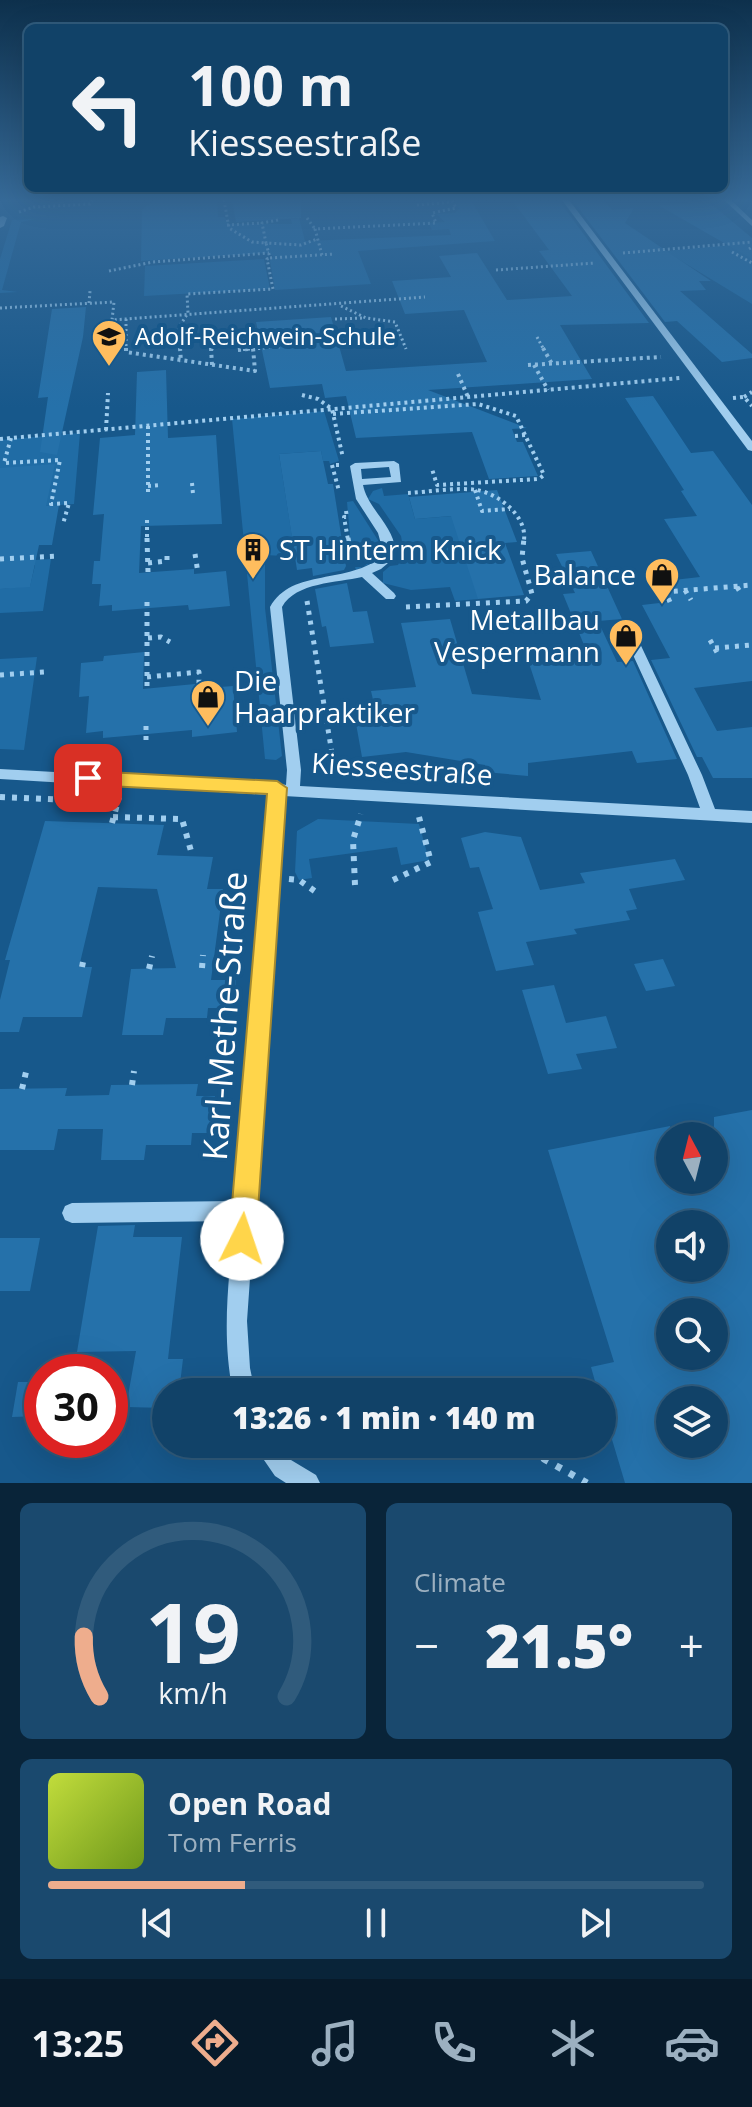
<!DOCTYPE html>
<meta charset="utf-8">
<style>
:root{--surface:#114268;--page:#1a496e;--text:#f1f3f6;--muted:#9cb0c0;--line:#305b7c;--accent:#eead8d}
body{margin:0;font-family:"Open Sans",sans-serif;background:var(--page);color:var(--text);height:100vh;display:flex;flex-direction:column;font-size:30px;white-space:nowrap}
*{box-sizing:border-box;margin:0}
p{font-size:26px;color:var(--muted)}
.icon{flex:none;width:44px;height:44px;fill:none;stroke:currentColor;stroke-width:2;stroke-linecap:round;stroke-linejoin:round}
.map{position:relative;height:1483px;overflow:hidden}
.drawer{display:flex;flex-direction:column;gap:20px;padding:20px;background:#092439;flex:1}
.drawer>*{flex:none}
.top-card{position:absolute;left:24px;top:24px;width:704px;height:168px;border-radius:12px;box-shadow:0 8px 32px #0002,0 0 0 2px var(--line);background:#114268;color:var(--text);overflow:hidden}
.needle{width:52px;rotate:353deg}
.tools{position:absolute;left:656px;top:1122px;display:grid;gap:16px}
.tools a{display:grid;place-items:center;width:72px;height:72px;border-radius:50%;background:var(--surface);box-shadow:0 8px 32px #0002,0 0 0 2px var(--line);font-size:40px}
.speed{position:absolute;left:24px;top:1354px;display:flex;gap:16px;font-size:40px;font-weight:700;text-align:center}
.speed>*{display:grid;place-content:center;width:104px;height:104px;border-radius:50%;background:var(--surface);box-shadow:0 8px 32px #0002,0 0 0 2px var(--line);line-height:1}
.speed .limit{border:12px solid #d22;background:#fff;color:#111}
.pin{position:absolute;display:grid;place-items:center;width:68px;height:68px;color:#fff;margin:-34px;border-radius:16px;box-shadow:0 4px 12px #0006}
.me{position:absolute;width:88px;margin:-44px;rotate:4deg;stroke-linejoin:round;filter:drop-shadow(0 0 6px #0008)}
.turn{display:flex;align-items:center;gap:28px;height:168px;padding:0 32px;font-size:36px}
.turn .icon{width:104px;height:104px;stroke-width:2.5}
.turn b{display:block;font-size:56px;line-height:68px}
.big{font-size:60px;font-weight:800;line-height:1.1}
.drawer .tile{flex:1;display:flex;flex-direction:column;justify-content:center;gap:12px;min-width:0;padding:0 28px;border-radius:12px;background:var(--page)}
.drawer .dial{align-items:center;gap:0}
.dial svg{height:208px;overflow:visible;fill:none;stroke:var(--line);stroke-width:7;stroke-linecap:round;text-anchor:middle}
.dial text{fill:var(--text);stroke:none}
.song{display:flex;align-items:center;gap:24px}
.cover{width:96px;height:96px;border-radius:12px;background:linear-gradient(135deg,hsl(70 70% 55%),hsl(80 70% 35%))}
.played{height:8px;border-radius:4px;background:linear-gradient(90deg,var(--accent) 30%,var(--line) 30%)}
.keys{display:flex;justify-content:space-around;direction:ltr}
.heat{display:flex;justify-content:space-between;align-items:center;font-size:44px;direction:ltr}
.drawer .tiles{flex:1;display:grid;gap:20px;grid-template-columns:1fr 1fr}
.tile:last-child{grid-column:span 2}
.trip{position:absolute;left:152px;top:1378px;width:464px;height:80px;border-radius:40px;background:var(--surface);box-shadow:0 8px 32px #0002,0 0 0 2px var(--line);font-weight:800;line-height:80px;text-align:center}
.menu{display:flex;height:128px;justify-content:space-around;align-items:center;background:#071a2a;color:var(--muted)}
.menu .icon{width:56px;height:56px}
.menu .on{color:var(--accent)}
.menu b{font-size:36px;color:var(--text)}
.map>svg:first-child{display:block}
.green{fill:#206ca5}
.building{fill:#2571aa;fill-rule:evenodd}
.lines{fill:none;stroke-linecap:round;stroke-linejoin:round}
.path-far4{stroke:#a1ceef;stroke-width:3;stroke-dasharray:2 3;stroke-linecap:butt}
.path-far3{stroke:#a1ceef;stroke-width:4;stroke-dasharray:3 4;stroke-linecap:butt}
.path-far2{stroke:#a1ceef;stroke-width:5;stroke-dasharray:4 6;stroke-linecap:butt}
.path-far1{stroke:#a1ceef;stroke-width:6;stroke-dasharray:5 7;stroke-linecap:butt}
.path{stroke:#a1ceef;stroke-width:7;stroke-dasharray:6 9;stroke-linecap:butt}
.minor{fill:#a1ceef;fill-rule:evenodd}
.route{fill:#ffd54a;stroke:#a68a30;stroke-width:2}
.labels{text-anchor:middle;stroke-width:8;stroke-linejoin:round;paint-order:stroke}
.far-poi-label{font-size:24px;fill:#fff;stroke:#17588b;text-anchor:start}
.poi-label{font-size:28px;fill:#fff;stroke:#17588b;text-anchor:start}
.street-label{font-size:28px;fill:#fff;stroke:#17588b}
.near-street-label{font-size:34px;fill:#fff;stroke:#17588b}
</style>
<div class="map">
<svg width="752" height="1483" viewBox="0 0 752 1483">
<rect width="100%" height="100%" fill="#17588b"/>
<path class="green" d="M154,200h63l1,17h6l6,7h62l-1,-5 8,-1 6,23 146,-6 -2,-6 -17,1 -3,-7 16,-1 -9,-8 19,-1 4,-4 -4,-9h16l24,41 -137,10 13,33 -96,6 -5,-29 3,-5 -6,-3 -126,8 1,-51z
M35,219l-14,3 -19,68 16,2 -18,1v-34l12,-39z
M752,243v61l-87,-53z
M264,259l6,30 -126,7 1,-30z
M324,411l15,50 -9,3 -1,-3h-6l-2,-10 -42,3 14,89 -4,1 -6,12 -18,-1v53l17,148 -6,4 -11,-1 -33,-340z
M80,433l-6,71 -72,5 -2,6v-75z
M382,488l2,8 24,-2 7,25 50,-4 14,84 -24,2 -5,-14 -39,3 -28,-7v-11l7,-6 8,-1 6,-12 -3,-17 -22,-32 -11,-5 5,-8z
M353,501l30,47 -5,12 -22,10 -1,-3h8l11,-9 -3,-8 -20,-3 -4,-45z
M51,559l-8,52 -43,2v-24l30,-3 5,-21h-16l1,-4z
M37,657l-13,93 -24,-1v-90z
M318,819l101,5 10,36 -28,5 -4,-18 -88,12 3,19 -13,2 -4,-8 2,-41z"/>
<path class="building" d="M232,200h69v18l-65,4z
M512,200l48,2 89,121 -89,2 32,54 -164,11 99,38 -15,1 5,13h6l15,34 -49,3 -17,-47 -116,6 -10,-42 -21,2 -3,-14 -52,4 -14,-66 75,-5 15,54 141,-9 -23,-52 -59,4 -13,-33 59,-4 -12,-21 38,-3 30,47 65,-4 -33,-45 10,-1z
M604,200l8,10 22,-2 -9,15 86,58h-12l7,9 -26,1 72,63v4l-30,4 -45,-41 -12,1 -91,-120z
M710,203l42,35v21l-94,-54z
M86,307l-3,30 -26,118 -17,-3 8,-55 -10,1 14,-89z
M166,370l2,68 48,-3 6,89 -81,2 -2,47 55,-4v5l32,-3 4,35 -41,4 -1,-5 -76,6v-6l-13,1 2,-22h-9l2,-23h6l4,-47 -11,1 7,-77 35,-3 2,-63z
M653,396l38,57 22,-2 39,54v176l-58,7 23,43 35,-4v51h-39l-11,-21h-5l-46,-97 19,-2 -28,-53 26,-3 -12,-20 44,-5 -36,-58 33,-3 -16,-25 3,-1 -59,-92z
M321,451l7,33h5l13,82 -2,4 -31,6 -1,-8 -15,2 -18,-116z
M55,464l-9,42 13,-1 -7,40h-13l-9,42 -30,2v-121z
M497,490l20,52 -12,1 19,52 -46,4 -27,-83 -36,3 -6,-22z
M591,551l31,68 -24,2 19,41 16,-1 44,98 -40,4 -5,-12 -104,12v13l-43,-4v-7l-79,-13 -44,5 -9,-50 21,-3 -3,-13 45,-4 -15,-64 49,-4 22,75 69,6 -12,-37 60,-6 -26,-63 12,-1 -19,-39z
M347,583l6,29 14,-1 7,32 -44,4 -4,-21 -4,1 -7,-38z
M144,652l-1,37 52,-5 1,5 37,-3 4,46 -45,5v-7l-89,8v-7l-17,2 3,-37 -10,1 2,-34 22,-2 1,-5z
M45,821l119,4 -7,30 56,2 -6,32h16l-12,91h25l-3,28h-25l-1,10h-41l-3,17h-41l9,-66 45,-1 -19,-79 -59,-2 -19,80h13l-10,50h-59l-4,15h-19v-32l10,-40h-5z
M485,832l36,5 19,53 45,-7 -5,-10 95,-14 10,21 -56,9 8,20 -11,2 4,9 -56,9 3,5 -51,8 8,23 -38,6 -18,-59 15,-3 -14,-42 -9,1 -9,-30z
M663,959l12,27 -29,5 -12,-27z
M554,985l12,38 40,-7 11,32 -41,6 6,15 -34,5 -26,-84z
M198,1084l-2,12h19l-3,37h-20l-1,12h-45l-2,15h-43l2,-31h-45l-4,21h-54v-61l67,-1 -2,8 44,-1 2,-10z
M752,1110v373h-127l-23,-77v-14h-4l-7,-25 23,-5 -66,-212 122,-24v54h44v-63zM670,1224h44v44h-44zM670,1312h44v44h-44zM670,1400h44v44h-44z
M135,1225l-2,12h49l-14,122h15l-3,25 -8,-1 -1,9h-5v16l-40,-1 10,-56 -59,1 21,-126z
M0,1238h40l-10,53h-30z
M18,1382h24v34l-30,1z"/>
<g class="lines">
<path class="path-far4" d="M224,200l5,28 23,14 14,1 4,15 64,-4
M417,205l35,-3
M19,212l15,-5 56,-3 3,-4
M307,218l8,11
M278,220l-16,3 4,20 35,2 16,-6
M227,225l35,-2
M749,249l3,-2
M732,252l20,11
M623,253l129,-11
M322,255l-7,-26 121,-6 -4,-10 24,-5 -4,-8
M496,270l99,-7
M109,271l44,-9 116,-9
M89,303l1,-12
M341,306l25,12 29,4 11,27
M0,308l114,-6 -2,18 313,-23
M126,319v31
M335,319l30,-1
M211,334l1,16
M537,337l7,13
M253,341l1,9
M180,350l-1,-23 9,-14 -1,-19 86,-5 -6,-30 3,-1
M238,350l75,-6"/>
<path class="path-far3" d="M126,348v4l129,19 -2,-23
M180,348l1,14
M211,348l1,17
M543,348l9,16
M238,350l22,-2
M528,365l133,-8
M534,365l14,25
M458,374l10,23
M302,395l16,4 14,10 11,49
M744,397l8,-5
M733,398l11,-1 8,9
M333,414l145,-10 38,12 28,59 -5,4 -102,6 -5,-16
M148,426v68
M106,430l2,-37
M515,436l10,-1
M11,438l-7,25 56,-3 -9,44 18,-1 -6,21
M0,439l680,-61
M339,465h-7l7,26
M192,483l1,11
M148,486l13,-1
M475,490l7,21 28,-2
M408,493c21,-1 48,-6 69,-3 22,4 50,26 47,50
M346,511l1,6h-3l4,23
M147,520v20"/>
<path class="path-far2" d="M147,538l1,34
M348,538l3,19
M195,554l3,19
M0,559l58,-3
M148,563l19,-2v-5h5
M737,587l5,8
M685,590l6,10
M307,601l28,171
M147,602v86
M670,602l-5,-10 87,-7
M406,607l120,-6 6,-7 -10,-36 2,-20
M148,638l13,-1 9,5
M710,640l8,14
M715,648l37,-3
M0,675l44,-3
M147,677l52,-5v17
M146,726v14"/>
<path class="path-far1" d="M0,797l94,4
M113,817l69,2 9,32
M112,823l7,-26
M289,879l10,1 17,12
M393,880l38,-18 -12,-45
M355,885l-2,-45 8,-26
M82,967l2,-10
M202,968l1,-13
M149,969l3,-13
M132,1085l2,-14
M22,1089l4,-17"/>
<path class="path" d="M538,1444l6,15 43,24"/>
<path class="minor" d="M562,200h7l183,241v10l-4,-1z
M724,200h7l21,20v6z
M3,216l4,2 -3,8 -4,2v-11z
M394,461l5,3 2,18 -38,3c5,26 38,46 31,73l-13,11 -9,4 22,20 2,3 -2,3h-8l-24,-22c-25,6 -66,5 -80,30l19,163 -1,16 400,22 -12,-33 -65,-142 6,-4 6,4 67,142 13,34 37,2v12l-468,-27 -37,525 3,47 5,24h-22c-12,-57 -4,-113 1,-171l-162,2 -7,-3 -3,-7 3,-7 7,-3 163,-2 34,-406 -269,-16v-10l272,15 5,-1 9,2 1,-15 -17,-163c23,-40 77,-21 114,-52l-6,-22 -22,-34 -6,-33 5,-3zM389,467l2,10 -29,2 -1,-10z
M253,1444h26l12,16 25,15 4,8h-34l-11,-7z"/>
</g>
<linearGradient id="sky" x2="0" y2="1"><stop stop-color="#0d304c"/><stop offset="0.49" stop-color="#366a98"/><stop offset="1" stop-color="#366a98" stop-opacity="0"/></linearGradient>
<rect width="752" height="408" fill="url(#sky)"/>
<path class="route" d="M88,771l189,10 10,7 -31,451 -4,9 -10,4 -9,-4 -4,-9 38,-445 -179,-9 -9,-7z"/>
<defs>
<symbol id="school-pin" viewBox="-11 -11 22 30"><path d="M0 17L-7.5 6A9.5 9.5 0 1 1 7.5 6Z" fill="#ffbd5e" stroke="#17588b"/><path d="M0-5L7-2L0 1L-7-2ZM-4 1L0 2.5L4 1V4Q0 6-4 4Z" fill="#111"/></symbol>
<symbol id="building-pin" viewBox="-11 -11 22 30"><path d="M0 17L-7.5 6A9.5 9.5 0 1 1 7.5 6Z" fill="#ffbd5e" stroke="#17588b"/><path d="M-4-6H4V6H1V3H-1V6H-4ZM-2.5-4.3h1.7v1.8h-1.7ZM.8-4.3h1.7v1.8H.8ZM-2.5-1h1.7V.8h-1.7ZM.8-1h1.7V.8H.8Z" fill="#111"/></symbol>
<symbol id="shop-pin" viewBox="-11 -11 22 30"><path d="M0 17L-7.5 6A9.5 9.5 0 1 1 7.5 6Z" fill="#ffbd5e" stroke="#17588b"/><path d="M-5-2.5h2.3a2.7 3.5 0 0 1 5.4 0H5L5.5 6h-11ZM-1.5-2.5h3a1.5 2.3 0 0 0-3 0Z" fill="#111"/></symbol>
</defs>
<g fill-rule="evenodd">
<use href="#school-pin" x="89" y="317" width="40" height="54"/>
<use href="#building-pin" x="233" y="530" width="40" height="54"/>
<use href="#shop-pin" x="642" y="555" width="40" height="54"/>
<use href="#shop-pin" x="606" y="616" width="40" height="54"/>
<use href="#shop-pin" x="188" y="677" width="40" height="54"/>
</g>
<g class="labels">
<g class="far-poi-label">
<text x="135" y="345">Adolf-Reichwein-Schule</text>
</g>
<g class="poi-label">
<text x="279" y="560">ST Hinterm Knick</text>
<text x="636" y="585" text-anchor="end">Balance</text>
<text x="600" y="630" text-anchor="end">Metallbau<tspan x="600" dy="32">Vespermann</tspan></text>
<text x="234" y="691">Die<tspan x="234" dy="32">Haarpraktiker</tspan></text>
</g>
<g class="street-label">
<text transform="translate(402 769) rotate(4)" y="10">Kiesseestraße</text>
</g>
<g class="near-street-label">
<text transform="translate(225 1016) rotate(-86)" y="12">Karl-Methe-Straße</text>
</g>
</g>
</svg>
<div class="tools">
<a><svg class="needle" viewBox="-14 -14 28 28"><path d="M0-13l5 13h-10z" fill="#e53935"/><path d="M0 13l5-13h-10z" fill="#9cb0c0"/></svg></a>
<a><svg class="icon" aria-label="sound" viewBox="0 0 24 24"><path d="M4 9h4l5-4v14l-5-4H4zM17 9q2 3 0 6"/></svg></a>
<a><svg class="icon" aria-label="search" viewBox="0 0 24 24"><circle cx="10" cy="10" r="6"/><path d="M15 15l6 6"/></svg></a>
<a><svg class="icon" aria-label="layers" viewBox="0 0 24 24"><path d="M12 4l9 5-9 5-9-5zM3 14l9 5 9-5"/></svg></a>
</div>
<div class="speed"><div class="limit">30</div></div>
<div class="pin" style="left:88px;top:778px;background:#d93025"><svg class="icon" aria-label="arrive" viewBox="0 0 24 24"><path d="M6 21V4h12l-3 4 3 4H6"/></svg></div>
<svg class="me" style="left:242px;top:1239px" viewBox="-20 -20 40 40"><circle r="19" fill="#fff"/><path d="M0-13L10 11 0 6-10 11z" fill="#ffd54a"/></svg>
<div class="trip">13:26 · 1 min · 140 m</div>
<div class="top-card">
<div class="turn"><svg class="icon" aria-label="left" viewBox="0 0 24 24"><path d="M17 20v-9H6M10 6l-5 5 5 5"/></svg><div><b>100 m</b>Kiesseestraße</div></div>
</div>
</div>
<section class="drawer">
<div class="tiles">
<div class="tile dial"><svg viewBox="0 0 100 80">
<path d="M14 69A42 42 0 1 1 86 69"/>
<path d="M14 69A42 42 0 0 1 8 46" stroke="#eead8d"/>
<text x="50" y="56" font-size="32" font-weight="700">19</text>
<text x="50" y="72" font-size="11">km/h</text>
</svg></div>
<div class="tile"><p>Climate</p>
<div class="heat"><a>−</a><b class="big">21.5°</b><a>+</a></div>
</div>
<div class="tile">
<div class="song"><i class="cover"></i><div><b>Open Road</b><p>Tom Ferris</p></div></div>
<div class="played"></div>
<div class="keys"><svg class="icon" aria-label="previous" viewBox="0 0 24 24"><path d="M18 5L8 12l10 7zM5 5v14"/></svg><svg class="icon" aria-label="pause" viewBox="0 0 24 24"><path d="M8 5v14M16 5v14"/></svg><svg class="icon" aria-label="next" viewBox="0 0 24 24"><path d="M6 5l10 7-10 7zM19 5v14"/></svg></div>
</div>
</div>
</section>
<nav class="menu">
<b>13:25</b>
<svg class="icon on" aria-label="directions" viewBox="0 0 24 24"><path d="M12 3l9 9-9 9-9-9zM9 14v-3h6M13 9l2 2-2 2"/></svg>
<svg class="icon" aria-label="music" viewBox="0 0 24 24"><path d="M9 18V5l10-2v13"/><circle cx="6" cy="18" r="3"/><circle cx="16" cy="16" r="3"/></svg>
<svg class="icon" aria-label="phone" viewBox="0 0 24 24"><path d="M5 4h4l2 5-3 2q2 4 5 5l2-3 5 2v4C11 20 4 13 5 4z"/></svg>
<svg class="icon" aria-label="climate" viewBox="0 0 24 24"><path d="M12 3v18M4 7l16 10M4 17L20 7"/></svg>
<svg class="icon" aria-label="car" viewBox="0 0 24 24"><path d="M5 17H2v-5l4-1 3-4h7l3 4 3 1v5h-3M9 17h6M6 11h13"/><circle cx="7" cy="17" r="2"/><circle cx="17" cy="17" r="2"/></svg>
</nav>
